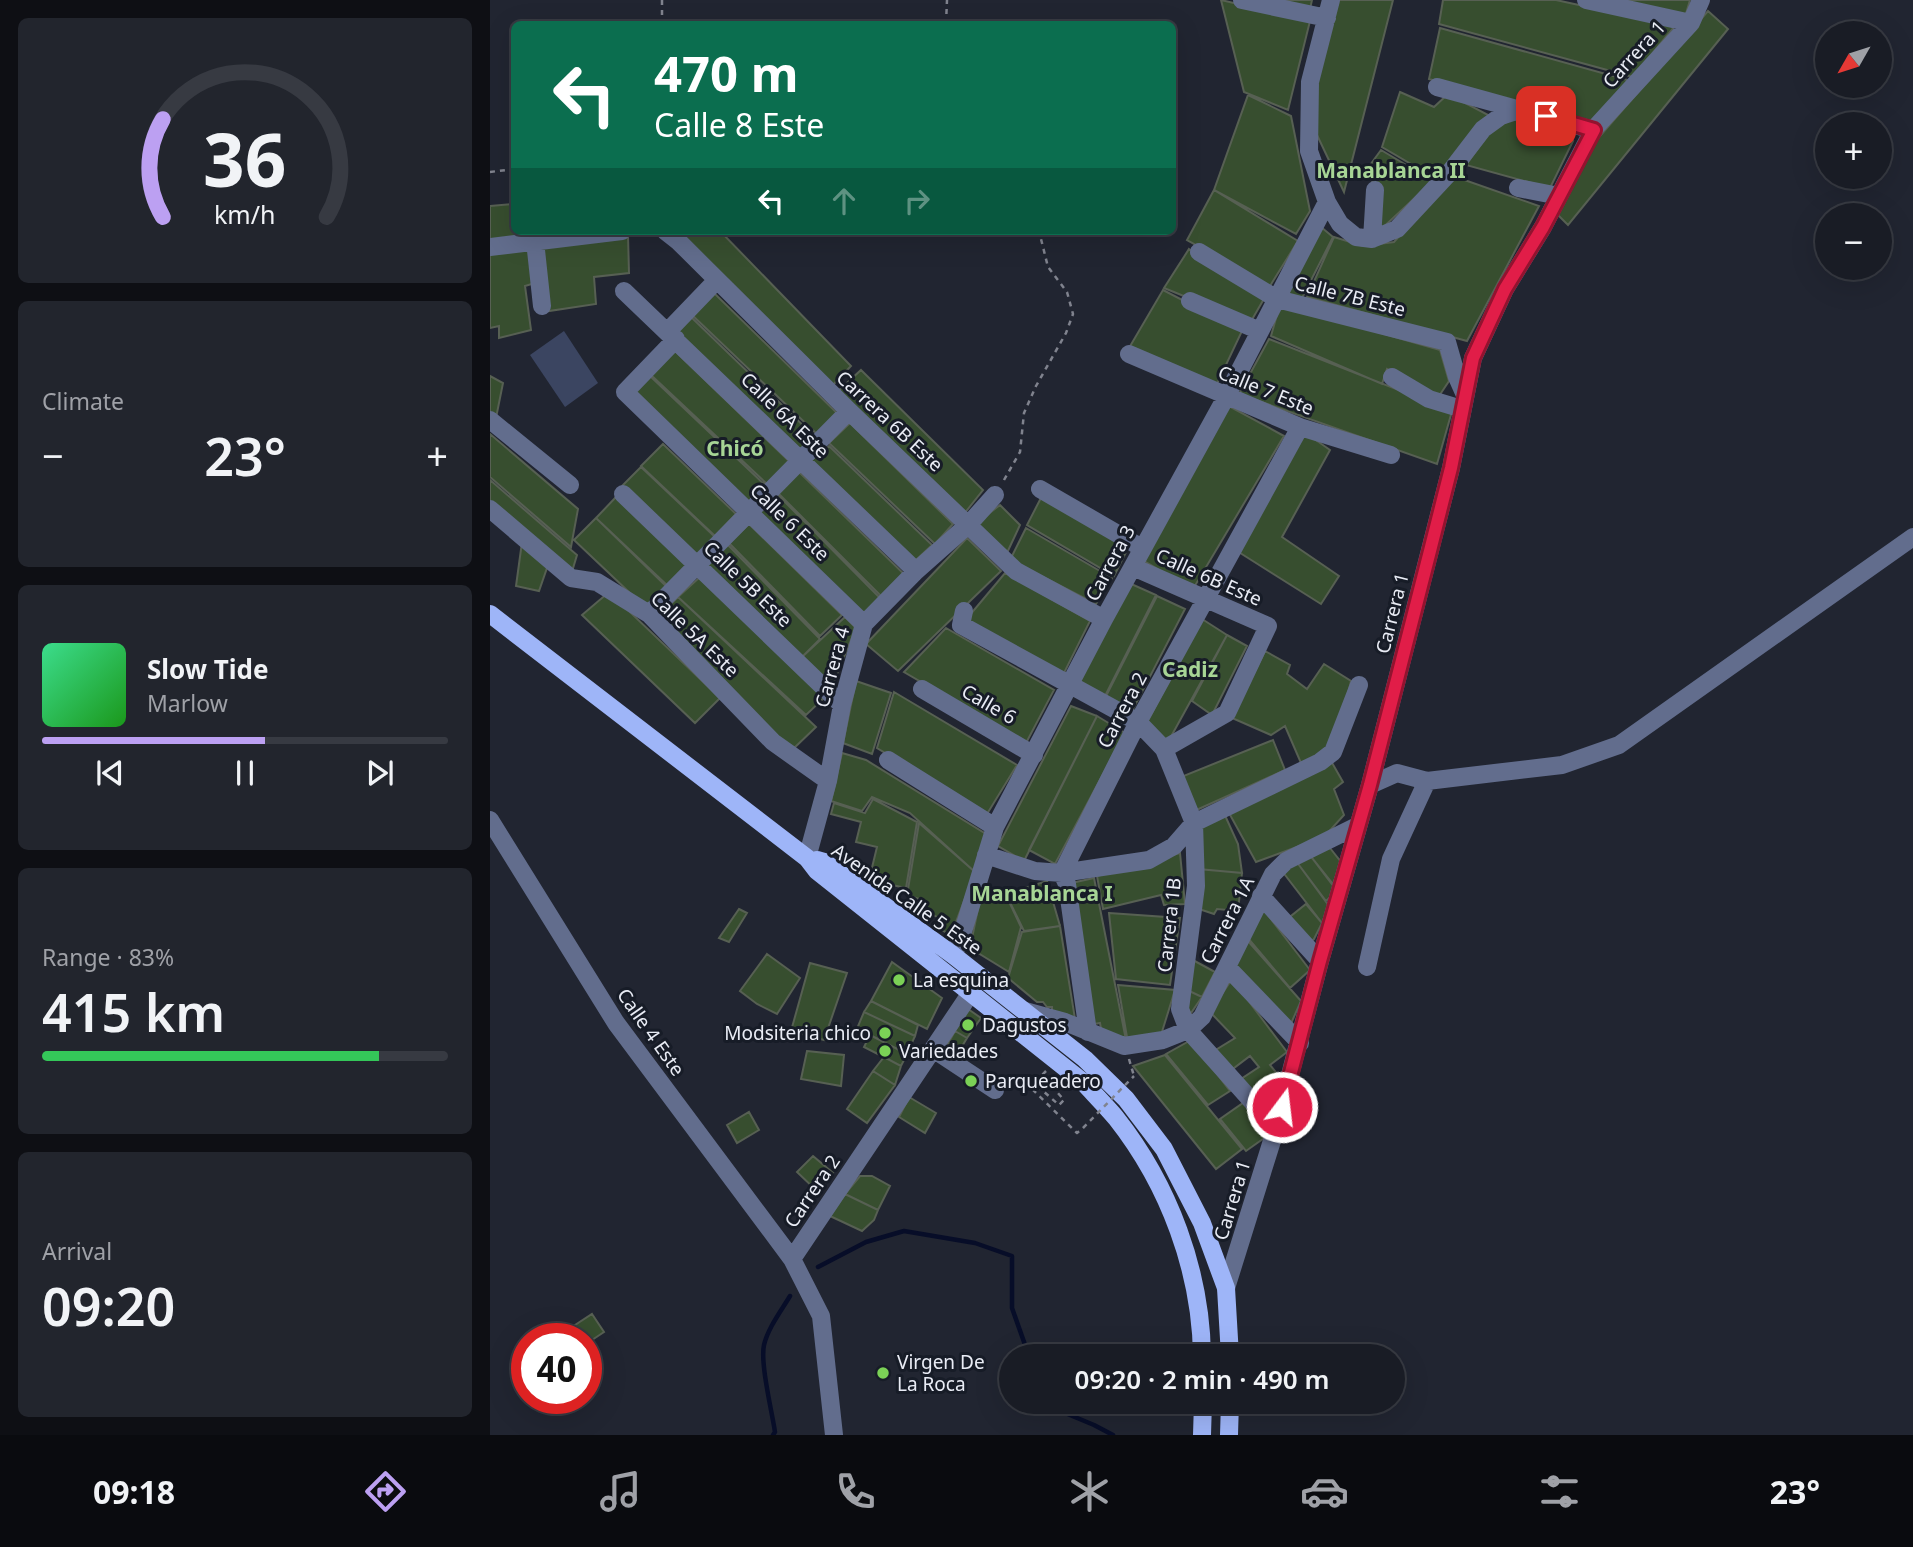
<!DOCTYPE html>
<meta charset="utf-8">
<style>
:root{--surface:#191c25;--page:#22252d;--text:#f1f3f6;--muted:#9fa1a7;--line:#373a42;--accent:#bca0f2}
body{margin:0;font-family:"Noto Sans",sans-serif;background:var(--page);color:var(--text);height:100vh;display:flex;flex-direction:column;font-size:26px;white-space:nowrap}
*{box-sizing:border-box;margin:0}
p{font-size:23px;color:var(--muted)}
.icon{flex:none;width:38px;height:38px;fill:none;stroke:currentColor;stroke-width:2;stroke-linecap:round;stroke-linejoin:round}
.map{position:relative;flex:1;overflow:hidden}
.sheet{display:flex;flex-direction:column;gap:18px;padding:18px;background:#0e0f14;width:490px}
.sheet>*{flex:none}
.hud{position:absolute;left:21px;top:21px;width:665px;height:214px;border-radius:10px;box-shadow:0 7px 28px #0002,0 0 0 2px var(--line);background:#0b6e4f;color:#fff;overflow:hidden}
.needle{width:46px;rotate:231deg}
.controls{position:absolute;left:1325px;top:21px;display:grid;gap:14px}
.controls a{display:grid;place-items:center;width:77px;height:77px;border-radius:50%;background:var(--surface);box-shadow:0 7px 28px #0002,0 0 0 2px var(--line);font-size:35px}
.speed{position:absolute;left:21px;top:1323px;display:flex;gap:14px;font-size:35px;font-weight:700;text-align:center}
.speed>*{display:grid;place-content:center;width:91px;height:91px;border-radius:50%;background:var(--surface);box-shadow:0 7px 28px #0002,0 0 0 2px var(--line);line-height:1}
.speed .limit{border:10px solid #d22;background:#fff;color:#111}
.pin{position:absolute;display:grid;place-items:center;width:60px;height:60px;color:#fff;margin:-30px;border-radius:14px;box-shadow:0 4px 10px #0006}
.me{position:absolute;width:77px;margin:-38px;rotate:15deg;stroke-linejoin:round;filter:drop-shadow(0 0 5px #0008)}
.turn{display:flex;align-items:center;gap:24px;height:147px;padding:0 28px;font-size:32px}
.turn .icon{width:91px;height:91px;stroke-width:2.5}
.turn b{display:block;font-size:49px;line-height:60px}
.lanes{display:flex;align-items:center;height:66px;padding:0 28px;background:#0003;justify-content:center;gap:35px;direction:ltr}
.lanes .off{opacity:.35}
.big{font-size:52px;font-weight:600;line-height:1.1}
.sheet .widget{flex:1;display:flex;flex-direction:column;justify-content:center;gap:10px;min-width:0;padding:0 24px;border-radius:10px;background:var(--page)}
.sheet .dial{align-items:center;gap:0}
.dial svg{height:182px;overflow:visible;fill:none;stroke:var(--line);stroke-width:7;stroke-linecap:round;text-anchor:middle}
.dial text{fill:var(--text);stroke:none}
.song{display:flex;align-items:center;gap:21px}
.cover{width:84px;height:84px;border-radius:10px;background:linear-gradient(135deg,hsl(150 70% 55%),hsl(120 70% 35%))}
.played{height:7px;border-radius:4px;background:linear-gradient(90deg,var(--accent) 55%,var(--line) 55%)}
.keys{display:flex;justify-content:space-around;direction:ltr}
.heat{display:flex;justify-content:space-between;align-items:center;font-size:38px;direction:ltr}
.charge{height:10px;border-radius:5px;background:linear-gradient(90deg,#34c759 83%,var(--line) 0)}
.trip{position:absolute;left:509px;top:1344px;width:406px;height:70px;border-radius:35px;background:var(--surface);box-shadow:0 7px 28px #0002,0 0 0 2px var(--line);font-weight:600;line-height:70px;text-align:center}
.menu{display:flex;height:112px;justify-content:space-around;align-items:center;background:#0a0b0f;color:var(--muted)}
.menu .icon{width:49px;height:49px}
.menu .active{color:var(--accent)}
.menu b{font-size:32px;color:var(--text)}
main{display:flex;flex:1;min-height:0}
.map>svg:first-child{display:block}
.green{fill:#3b4561}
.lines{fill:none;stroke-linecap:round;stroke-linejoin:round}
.stream{stroke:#070d28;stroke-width:4.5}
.building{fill:#374e2f;stroke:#576053;stroke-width:2}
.path{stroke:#80838e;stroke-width:2.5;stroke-dasharray:5 5;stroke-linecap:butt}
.minor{stroke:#626d8d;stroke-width:18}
.major{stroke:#9eb5f8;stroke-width:18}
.path-bridge{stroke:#80838e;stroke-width:2.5;stroke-dasharray:5 5;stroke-linecap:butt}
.route-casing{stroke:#92132f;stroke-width:18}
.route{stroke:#e11d48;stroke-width:12}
.poi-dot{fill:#7bd156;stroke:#171c27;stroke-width:2.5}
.labels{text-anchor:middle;stroke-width:6;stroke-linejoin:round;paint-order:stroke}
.street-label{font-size:19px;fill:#e9ecf5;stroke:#171c27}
.poi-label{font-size:19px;fill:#e9ecf5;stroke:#171c27;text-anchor:start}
.neighbourhood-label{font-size:21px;font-weight:bold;fill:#a7d595;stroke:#171c27}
</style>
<main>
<section class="sheet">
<div class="widget dial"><svg viewBox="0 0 100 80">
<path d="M14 69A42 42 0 1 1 86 69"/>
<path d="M14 69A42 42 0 0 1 14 26" stroke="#bca0f2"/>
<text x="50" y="56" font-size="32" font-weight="700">36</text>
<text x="50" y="72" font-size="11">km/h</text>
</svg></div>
<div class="widget"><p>Climate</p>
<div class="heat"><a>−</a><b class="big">23°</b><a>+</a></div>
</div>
<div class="widget">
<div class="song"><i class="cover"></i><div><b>Slow Tide</b><p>Marlow</p></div></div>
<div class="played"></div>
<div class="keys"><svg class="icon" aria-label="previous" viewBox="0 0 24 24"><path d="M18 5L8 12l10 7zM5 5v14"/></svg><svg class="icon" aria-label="pause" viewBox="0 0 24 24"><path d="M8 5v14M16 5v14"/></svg><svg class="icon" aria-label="next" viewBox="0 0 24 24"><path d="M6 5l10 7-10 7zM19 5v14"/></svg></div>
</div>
<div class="widget"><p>Range · 83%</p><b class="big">415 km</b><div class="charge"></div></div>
<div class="widget"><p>Arrival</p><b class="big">09:20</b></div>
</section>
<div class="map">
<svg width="1423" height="1435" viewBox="0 0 1423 1435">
<rect width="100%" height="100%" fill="#212531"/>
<path class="green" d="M74,331l34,52 -33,24 -35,-52z"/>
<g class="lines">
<path class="stream" d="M328,1267l48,-25 38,-11 71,12 37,13v52l17,48
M555,1402l1,3 48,20 19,10
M283,1435l2,-3c-3,-20 -15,-69 -11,-87 4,-17 17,-34 26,-49"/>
</g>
<path class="building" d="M731,0l89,21 -22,89 -44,-18z
M772,0h50l-2,9z
M847,0h56l-49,192 -27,-57 -1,-59z
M953,0h113l119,26 -42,51 -194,-53z
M1114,0h86l-5,17z
M1218,11l20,18 -160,196 -12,-12 38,-70z
M950,28l191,53 -42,43 -160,-45z
M910,92l34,15 14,-13 44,23 -57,61 -53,-31z
M758,95l43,21 19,95 -14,23 -82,-44z
M1023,119l60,22 -23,47 -84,-23 26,-36z
M891,150l52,31 -56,52 4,-41 -16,-20z
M963,176l86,30 -72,135 -160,-44 27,-60 29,9 31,-4z
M724,190l84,51 -28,45 -83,-46z
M24,204v27h77l-101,13v-38z
M831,227l12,10 -32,63 -16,-6z
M198,231h32l131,135 -21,22 -148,-151z
M138,235l1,38 -35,4 2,27 -47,7 -9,-63z
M40,249l5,34 -10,3 6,44 -32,8v-12l-9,2v-77z
M699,249l76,48 -15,26 -86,-35z
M673,290l79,41 -26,55 -87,-38z
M224,293l125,122 -20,21 -128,-122z
M790,304l160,46 9,31 -10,15 -52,-27 -5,15 -111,-48z
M200,316l126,122 -15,17 -129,-123z
M779,339l183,72 -15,53 -198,-70z
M185,351l116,112 -23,22 -117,-110z
M371,370l122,120 -19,24 -127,-122z
M0,376l13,7 -7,35 -6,-5z
M160,376l116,110 -19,19 -116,-112z
M737,405l57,31 -91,153 -49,-28z
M360,423l103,101 -18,20 -106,-101z
M813,431l27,19 -48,87 57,39 -18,28 -84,-53z
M0,434l88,75 -7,38 -81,-70z
M173,444l73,70 -21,22 -74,-70z
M339,446l103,99 -20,19 -104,-101z
M151,467l74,70 -21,21 -74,-70z
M309,472l108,105 -24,21 -105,-105z
M0,480l87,75 -6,20 -81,-70z
M286,493l106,107 -20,18 -107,-105z
M553,494l85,54 -14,28 -87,-51z
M127,496l74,70 -21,22 -74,-70z
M510,505l20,20 -14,30 -32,-30z
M106,518l73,71 -21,21 -74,-70z
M259,524l93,91 -22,21 -91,-93z
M536,528l86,50 -16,26 -86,-44z
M477,538l34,33 -103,100 -32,-27z
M32,542l26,23 -9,26 -23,-5z
M237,544l93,95 -19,19 -98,-92z
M515,573l85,48 -27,54 -99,-53z
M211,576l124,121 -19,18 -128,-118z
M639,583l27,12 -53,105 -27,-13z
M119,592l111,106 -25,25 -113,-108z
M667,596l28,13 -54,104 -27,-13z
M188,597l138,130 -24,23 -135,-132z
M355,617l11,11 -23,56 -32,-26z
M712,619l25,16 -59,107 -23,-16z
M456,628l108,62 -28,53 -122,-71z
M737,635l20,11 -35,69 -20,-14z
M775,651l25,14 -3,9 20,15 17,-25 27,17 -16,67 -34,15 -16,-37 -14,9 -39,-17z
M366,681l35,12 -19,61 -29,-11z
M404,692l123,73 -30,49 -110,-66z
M581,706l26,10 -73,145 -26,-15z
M607,716l28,17 -70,131 -26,-14z
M783,740l12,30 -93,42 -11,-35z
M352,753l24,7 120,74 -11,38 -65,-59 -38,-16 -10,14 -31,-10z
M841,761l12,21 -9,7 10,26 -20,22 -68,25 -27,-49z
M383,799l44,23 -11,66 -37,-8 8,-33 -21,-5 5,-20 -30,-8 3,-11 31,10z
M733,811l15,33 4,29 -44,-4 -3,-45z
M429,823l56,49 -24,63 -15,-8 1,-10 -7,-4 1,-3 -11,-2 -1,-9 -12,-4z
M840,848l11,14 -8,22 -24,-30z
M690,853l5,51 -21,1 -3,-10 -58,14 -6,-33z
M819,854l28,37 -11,10 -30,-40z
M806,861l33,45 -7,17 -40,-52z
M708,869l44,4 -4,38 -21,-2 -3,5 -18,-6z
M604,878l32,162 -24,-6 -2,-11 -6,1 -27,-140z
M557,881l13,45 -36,5 -18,-37z
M492,889l23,4 16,34 -12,45 -39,-24z
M816,904l16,19 -8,16 -7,5 -21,-24z
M771,906l49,64 -20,18 -43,-51z
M249,909l8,4 -18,29 -10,-4z
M619,913l71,5 -10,67 -54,-6z
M570,926l15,93 -23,-7v-5h-5l-4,-5h-6l-29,-24 14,-46z
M757,940l54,61 -12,27 -57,-60z
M277,954l33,24 -23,36 -20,-10 -17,-13z
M701,959l24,13 -13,25 -17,-8z
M402,962l50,36 -15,31 -56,-28z
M320,963l37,10 -23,67 -33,-9z
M742,979l55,73 -17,13 9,11 -5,23 -11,10 -25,-28 21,-14 -9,-11 -20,15 -16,-20 21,-13 -25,-26z
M628,985l57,5 -14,45 -33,8z
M695,989l17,8 -11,16 -9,-6z
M381,1001l47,24 -3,11 -51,-24z
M478,1009l13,9 -14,20 -12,-7z
M374,1012l51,24 -8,18 -37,-19 -14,-4z
M465,1031l12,7 -9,15 -12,-6z
M380,1035l37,19 -6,12 -37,-19z
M701,1040l39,51 -22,14 -42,-51z
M317,1051l37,4 -3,31 -40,-7z
M675,1055l77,94 -26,20 -83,-103z
M394,1057l17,9 -6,19 -22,-14z
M383,1071l22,14 -28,38 -20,-14z
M419,1097l27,16 -11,20 -26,-16z
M753,1103l24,33 -21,15 -26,-32z
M259,1112l10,18 -22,13 -10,-18z
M323,1156l20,17 -15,19 -21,-20z
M370,1176h12l18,10 -12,24 -33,-16z
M355,1194l33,16 -4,10 -12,11 -32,-15z
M102,1314l12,18 -18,12v-5h-7l-7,-12z"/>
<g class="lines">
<path class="path" d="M172,0v24
M456,24l1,-24
M0,172l24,-3
M514,480l16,-28 4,-39 12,-27 30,-53 7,-19 -6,-22 -19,-25 -9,-36
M639,1059l5,17
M556,1071l-4,4 22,25 -5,5 -25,-22 -5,3 48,47 6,-5"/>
<path class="minor" d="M752,0l85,18
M841,0l-21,82 -1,69 18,51 13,22 16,13 16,2 25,-10 53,-57 33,-43 18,-13 21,-7
M1096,0l105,23
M947,87l156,43
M1028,188l41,8
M175,231l14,11 170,169 167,160 88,48
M882,239l3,-49
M45,241l7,65
M0,247l132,-16
M709,252l78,47 170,43 10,35 8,18
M134,291l292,280
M700,301l70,30
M178,331l48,-50
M186,339l-51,53 239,232
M639,354l171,73 91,28
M902,377l37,22 33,10
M0,420l80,65
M550,489l102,59
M133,494l219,211
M0,509l81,69 26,4 52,32 124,128 55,39
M643,567l135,59 -41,87 -63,36
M474,611l-3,14 177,97 26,27 30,74 2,63 -16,123 8,21 88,98
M159,614l200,-203
M432,689l112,66
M398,760l107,67
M880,785l27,-12 30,8 135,-16 57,-20 294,-208
M0,820l126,203 176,236 29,57 13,119
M496,855l49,16 27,2 87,-13 25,-14 20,-23 126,-61 13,-10 26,-67
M317,858l21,-77 14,-76 22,-81 52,-53 53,-47 26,-29
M771,896l59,65
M463,955l7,-14 35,-114 109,-208 122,-222 101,-195
M737,967l73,76
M877,967l24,-108 36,-78
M535,1011l40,11 59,24 39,-6 25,-10 14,-13 71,-143 13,-13 71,-35
M598,1032l-21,-148 -5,-11 76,-151 162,-295
M443,1049l62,41
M302,1259l178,-265
M736,1288l50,-160 44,-167 50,-176 81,-317 22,-110 32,-69 38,-62 50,-97 98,-107 10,-23"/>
<path class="major" d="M0,614l317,244 10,13 266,211c11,12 23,24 33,36 53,67 85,153 86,238
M327,860l7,2 129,93 132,104 41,40 38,50 38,74 24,65 4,68
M712,1435l1,-33
M739,1435l1,-33"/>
<path class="path-bridge" d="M593,1128l51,-52"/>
</g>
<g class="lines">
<defs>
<path id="route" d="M792,1107l38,-146 50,-176 61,-238 20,-79 22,-110 32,-69 38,-62 51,-97 -48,-14"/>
</defs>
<use href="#route" class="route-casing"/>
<use href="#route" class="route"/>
</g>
<g class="poi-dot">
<circle cx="409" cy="980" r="7"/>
<circle cx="478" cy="1025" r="7"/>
<circle cx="395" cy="1033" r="7"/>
<circle cx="395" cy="1051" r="7"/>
<circle cx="481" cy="1081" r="7"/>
<circle cx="393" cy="1373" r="7"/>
</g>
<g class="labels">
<g class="street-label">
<text transform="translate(1144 54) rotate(-48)" y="7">Carrera 1</text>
<text transform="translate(860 296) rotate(14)" y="7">Calle 7B Este</text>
<text transform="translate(776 390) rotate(22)" y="7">Calle 7 Este</text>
<text transform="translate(295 415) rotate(44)" y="7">Calle 6A Este</text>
<text transform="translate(400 421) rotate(43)" y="7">Carrera 6B Este</text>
<text transform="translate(300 522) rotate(44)" y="7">Calle 6 Este</text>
<text transform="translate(620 563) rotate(-62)" y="7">Carrera 3</text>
<text transform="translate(719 577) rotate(24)" y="7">Calle 6B Este</text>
<text transform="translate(258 584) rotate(44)" y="7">Calle 5B Este</text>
<text transform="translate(902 613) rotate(-76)" y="7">Carrera 1</text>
<text transform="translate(205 634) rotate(44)" y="7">Calle 5A Este</text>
<text transform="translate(342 667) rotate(-75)" y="7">Carrera 4</text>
<text transform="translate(499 704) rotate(30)" y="7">Calle 6</text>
<text transform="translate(632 710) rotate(-62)" y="7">Carrera 2</text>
<text transform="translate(417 899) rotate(35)" y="7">Avenida Calle 5 Este</text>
<text transform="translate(737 920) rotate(-63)" y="7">Carrera 1A</text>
<text transform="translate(679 925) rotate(-84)" y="7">Carrera 1B</text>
<text transform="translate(161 1032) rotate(55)" y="7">Calle 4 Este</text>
<text transform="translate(322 1191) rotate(-56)" y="7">Carrera 2</text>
<text transform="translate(742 1200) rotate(-73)" y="7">Carrera 1</text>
</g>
<g class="poi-label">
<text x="423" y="987">La esquina</text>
<text x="492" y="1032">Dagustos</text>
<text x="381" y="1040" text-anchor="end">Modsiteria chico</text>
<text x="409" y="1058">Variedades</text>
<text x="495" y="1088">Parqueadero</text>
<text x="407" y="1369">Virgen De<tspan x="407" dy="22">La Roca</tspan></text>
</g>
<g class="neighbourhood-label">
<text x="901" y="178">Manablanca II</text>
<text x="245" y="456">Chicó</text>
<text x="700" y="677">Cadiz</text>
<text x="552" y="901">Manablanca I</text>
</g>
</g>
</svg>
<div class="controls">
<a><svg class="needle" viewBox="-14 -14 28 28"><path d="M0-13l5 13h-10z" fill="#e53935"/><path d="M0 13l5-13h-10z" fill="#9fa1a7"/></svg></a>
<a>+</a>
<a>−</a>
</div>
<div class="speed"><div class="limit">40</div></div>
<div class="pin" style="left:1056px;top:116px;background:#d93025"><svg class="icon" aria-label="arrive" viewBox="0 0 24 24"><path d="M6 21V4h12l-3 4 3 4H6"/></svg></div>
<svg class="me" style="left:792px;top:1107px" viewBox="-20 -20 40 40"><circle r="17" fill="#e11d48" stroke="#fff" stroke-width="3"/><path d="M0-11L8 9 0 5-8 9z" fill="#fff"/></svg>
<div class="trip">09:20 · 2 min · 490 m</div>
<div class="hud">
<div class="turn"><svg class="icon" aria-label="left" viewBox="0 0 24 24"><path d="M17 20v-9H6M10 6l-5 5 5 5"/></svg><div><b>470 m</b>Calle 8 Este</div></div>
<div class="lanes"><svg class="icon" aria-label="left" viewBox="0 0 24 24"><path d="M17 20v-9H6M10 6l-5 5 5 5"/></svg><svg class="icon off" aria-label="ahead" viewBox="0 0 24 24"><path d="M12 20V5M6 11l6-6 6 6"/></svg><svg class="icon off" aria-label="right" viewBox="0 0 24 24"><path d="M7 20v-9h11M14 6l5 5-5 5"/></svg></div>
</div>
</div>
</main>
<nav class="menu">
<b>09:18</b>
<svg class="icon active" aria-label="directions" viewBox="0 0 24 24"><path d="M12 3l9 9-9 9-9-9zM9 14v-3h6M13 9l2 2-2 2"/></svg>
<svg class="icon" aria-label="music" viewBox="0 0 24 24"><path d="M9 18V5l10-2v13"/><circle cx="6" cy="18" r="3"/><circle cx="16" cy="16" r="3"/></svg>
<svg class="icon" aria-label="phone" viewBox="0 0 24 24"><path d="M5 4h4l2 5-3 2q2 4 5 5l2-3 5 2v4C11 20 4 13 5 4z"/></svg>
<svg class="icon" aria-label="climate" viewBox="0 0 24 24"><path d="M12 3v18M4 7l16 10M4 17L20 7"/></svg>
<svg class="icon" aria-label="car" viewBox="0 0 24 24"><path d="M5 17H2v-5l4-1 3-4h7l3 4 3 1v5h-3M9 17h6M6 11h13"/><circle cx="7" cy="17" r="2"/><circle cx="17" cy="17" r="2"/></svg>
<svg class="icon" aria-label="filters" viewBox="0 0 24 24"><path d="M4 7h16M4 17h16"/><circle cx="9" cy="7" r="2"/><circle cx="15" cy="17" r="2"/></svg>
<b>23°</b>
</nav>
